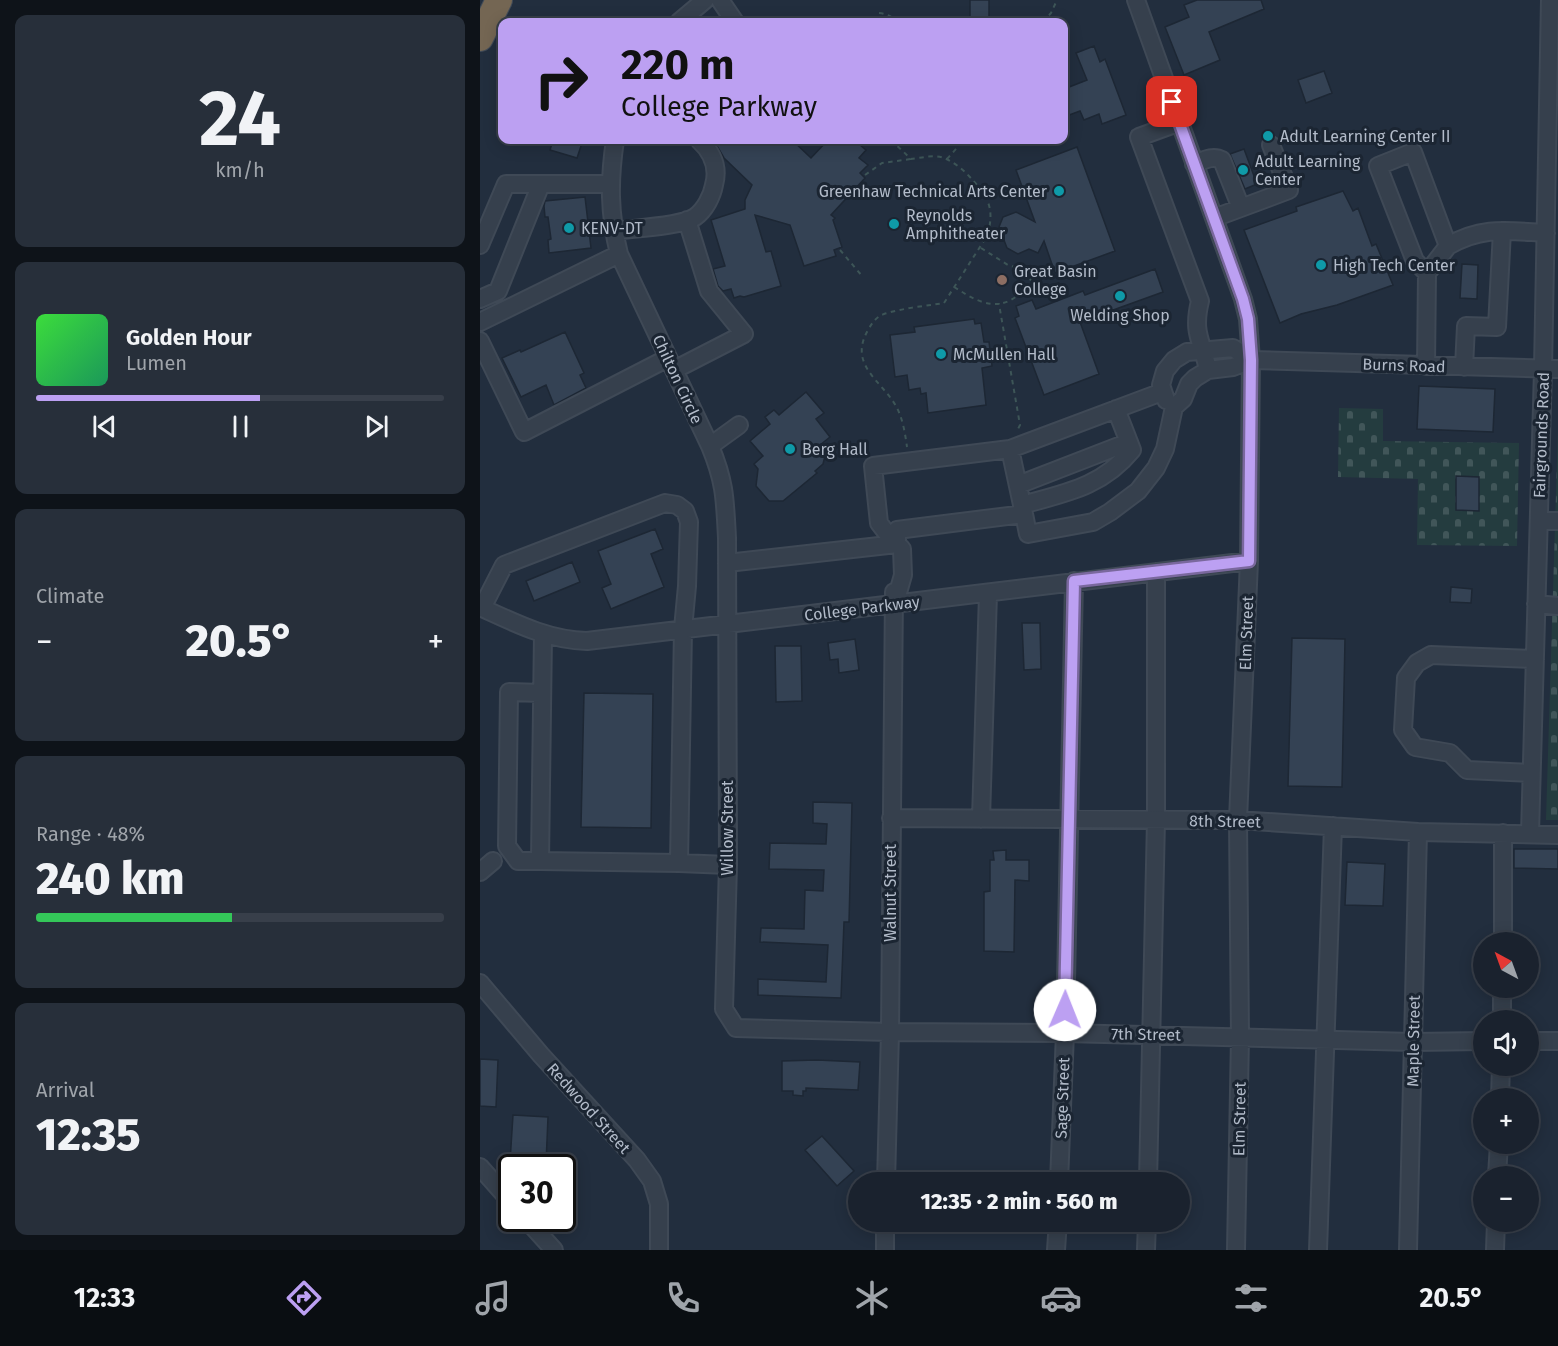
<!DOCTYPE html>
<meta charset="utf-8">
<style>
:root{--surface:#1a222e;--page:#272f3a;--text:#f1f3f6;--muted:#9fa4aa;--line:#383f4a;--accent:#bca0f2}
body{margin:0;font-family:"Fira Sans",sans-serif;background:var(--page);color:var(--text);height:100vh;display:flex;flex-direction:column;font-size:22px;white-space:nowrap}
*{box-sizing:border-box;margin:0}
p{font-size:20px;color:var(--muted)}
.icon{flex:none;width:33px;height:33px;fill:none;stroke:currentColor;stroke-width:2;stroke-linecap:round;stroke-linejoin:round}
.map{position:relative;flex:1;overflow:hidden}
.details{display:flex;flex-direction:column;gap:15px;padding:15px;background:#0e1319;width:480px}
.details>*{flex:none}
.hud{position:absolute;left:18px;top:18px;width:570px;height:126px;border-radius:12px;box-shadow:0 3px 15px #0003,0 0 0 2px var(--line);background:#bca0f2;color:#111;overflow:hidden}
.needle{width:39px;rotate:319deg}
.tools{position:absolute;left:993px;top:932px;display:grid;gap:12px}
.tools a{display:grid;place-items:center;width:66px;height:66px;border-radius:50%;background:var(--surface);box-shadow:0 3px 15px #0003,0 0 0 2px var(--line);font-size:30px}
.speed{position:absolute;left:18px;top:1154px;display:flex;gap:12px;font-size:30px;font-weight:700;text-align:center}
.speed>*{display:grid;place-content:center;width:78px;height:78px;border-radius:50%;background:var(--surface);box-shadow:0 3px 15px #0003,0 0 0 2px var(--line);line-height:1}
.speed .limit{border:3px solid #111;border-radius:9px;background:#fff;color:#111}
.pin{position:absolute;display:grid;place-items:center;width:51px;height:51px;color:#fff;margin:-26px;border-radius:12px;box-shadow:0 3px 9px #0006}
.me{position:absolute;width:66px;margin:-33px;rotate:1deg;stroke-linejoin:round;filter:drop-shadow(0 0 4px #0008)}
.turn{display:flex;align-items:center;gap:21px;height:126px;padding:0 24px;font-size:27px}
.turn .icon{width:78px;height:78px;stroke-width:2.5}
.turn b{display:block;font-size:42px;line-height:51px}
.big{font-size:45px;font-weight:800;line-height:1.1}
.details .card{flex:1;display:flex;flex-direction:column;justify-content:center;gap:9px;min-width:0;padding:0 21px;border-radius:12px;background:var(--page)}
.details .dial{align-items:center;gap:0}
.dial b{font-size:78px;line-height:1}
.song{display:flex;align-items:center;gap:18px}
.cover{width:72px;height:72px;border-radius:9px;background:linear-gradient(135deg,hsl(120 70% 55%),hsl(150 70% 35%))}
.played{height:6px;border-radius:3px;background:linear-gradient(90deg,var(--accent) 55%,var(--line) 55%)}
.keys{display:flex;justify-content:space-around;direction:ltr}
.heat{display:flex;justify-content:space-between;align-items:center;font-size:33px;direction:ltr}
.charge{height:9px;border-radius:4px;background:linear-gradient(90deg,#34c759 48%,var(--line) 0)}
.trip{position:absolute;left:368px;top:1172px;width:342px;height:60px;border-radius:30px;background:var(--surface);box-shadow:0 3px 15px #0003,0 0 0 2px var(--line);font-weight:800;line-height:60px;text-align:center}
.dock{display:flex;height:96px;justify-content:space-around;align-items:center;background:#0a0e12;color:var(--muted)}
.dock .icon{width:42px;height:42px}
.dock .active{color:var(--accent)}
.dock b{font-size:27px;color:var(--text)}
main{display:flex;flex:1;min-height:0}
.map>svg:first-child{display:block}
.cemetery{fill:url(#cemetery-stones)}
.building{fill:#344254;stroke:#1d2734;stroke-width:1.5}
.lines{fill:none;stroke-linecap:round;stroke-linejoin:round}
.minor-casing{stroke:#3f4956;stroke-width:20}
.highway-casing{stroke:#414b58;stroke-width:28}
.path{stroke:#3d5557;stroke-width:2;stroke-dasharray:4.5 4.5;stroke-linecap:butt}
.minor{stroke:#36404d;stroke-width:16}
.highway{stroke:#746653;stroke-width:26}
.route-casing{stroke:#7a689d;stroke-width:15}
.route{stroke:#bca0f2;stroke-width:10}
.culture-dot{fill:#0f9aa8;stroke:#1b2532;stroke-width:2}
.education-dot{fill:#8d6e63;stroke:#1b2532;stroke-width:2}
.labels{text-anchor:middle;stroke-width:6;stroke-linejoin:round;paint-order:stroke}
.poi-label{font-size:16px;fill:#b2bbc9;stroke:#1b2532;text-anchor:start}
.street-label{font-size:16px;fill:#b2bbc9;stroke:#1b2532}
</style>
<main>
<section class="details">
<div class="card dial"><b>24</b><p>km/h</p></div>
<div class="card">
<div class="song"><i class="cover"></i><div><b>Golden Hour</b><p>Lumen</p></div></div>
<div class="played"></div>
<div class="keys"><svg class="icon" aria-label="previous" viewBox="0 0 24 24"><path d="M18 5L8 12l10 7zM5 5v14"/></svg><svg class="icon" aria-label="pause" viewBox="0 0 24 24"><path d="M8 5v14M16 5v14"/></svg><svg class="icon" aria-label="next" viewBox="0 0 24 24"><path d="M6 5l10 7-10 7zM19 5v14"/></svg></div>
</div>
<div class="card"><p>Climate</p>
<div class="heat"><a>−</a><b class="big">20.5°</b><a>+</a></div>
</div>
<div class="card"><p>Range · 48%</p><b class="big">240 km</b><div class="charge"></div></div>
<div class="card"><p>Arrival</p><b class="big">12:35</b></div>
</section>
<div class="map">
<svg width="1078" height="1250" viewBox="0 0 1078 1250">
<defs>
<pattern id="cemetery-stones" width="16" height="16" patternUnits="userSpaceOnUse" patternTransform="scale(1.5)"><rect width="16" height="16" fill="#243c3f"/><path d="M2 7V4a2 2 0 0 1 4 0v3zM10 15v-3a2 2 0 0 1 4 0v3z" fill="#415659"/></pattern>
</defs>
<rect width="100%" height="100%" fill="#222e3e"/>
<path class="cemetery" d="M859,408l44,1v32l136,2 -2,103 -100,-1 1,-66 -80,-2z
M1078,428v392h-12z"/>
<path class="building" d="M490,0h19v17l-19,1z
M717,0h64l3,9 -55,23 11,28 -36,15 -19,-48 24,-10 -5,-12z
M614,46l6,16 5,-3 21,56 -24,9 -3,-10 -15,6 -4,-9 -16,6v-28l23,-9 -11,-27z
M844,71l8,22 -26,10 -8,-23z
M73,140h30l-6,18 -27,-8z
M243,140h69l19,18 17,-18h26l12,10 -7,8 9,7 -8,8 5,5 -34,37 4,3 -2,2 9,27 -8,3 2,6 -32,10 -14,-41 -35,-10 11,37 5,-1 10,35 -37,11 -4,-1 -6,2 -3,-9 -8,2 -5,-5 -5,-17 12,-3 -14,-46 34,-11v-9l7,-15 -28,-27 -7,-12z
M597,147l38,104 -60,22 -11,-32 -6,12 -9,-4 -11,5 -11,-6 -8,-21 4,-10 13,-5 19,10 -19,-52z
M764,149l13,35 -12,5 -15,-35z
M863,191l10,20 5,-3 14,38 4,-2 17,41 -56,20 -36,9 -21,9 -36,-93 53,-19 -1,-4z
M105,197l6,51 -42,5 -1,-13 3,-1 -3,-22h-3l-1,-11 1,-5z
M982,264l16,1 -1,34 -17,-1z
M675,269l8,23 -83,30 19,52 -55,21 -29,-77 4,-2 -3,-10 16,-6 4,9 47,-18 2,4z
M494,319l1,5 6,-1 3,19h5l3,24 -10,2 4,37 -58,8 -2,-20 -5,1 -1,-6 -11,2 -2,-15 -12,2 -5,-42 25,-3 -1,-5z
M85,332l19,41 -4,2 6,13 -32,17 -8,-20 -25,12 -19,-39 18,-8 1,2z
M939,386l76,3 -2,43 -76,-3z
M326,392l18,21 -8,6 14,18 -10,8 6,7 -3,12 -8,7 2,2 -34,28h-14l-13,-15 2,-17 -4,-5 9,-8 -13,-15 20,-17 -5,-7 9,-7 5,5z
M976,476l23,1v34l-23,-1z
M175,529l8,20 -12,5 13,33 -53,22 -9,-21 9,-4 -13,-33z
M92,562l8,20 -46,19 -8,-20z
M971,587l21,2 -1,14 -21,-1z
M542,623h18l1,46 -17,1z
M812,638l53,1 -3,148 -54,-1z
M375,639l4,31 -20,3 -1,-14 -8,1 -2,-17z
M295,646h26l1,55 -26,1z
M104,693l69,1 -2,134 -70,-1z
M333,802l39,1 -3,119h-5l-3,76 -83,-3v-16l68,3 2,-37 -68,-3 1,-14 43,1 1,-39 18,1 1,-21 -55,-1 1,-26 56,1 1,-20 -14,-1z
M1034,849h44v20l-44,-1z
M526,850v10h23v21l-14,-1 -1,72 -30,-1v-59l6,-1v-31h4l-1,-9z
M867,862l38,2 -2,42 -38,-1z
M0,1059l18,1 -2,47 -16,-1z
M337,1060l43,2 -2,28 -52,-2v3h-3v5l-10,-1v-4h-11v-30z
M33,1115l35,2 -2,47 -36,-2z
M342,1136l32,35 -17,15 -32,-36z"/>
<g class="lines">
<defs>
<path id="minor" d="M240,0l15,22
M656,0l107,299 5,20 3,41 -2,201 -11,259 2,217 -4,213
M199,22l26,-22
M700,122l-41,15 61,164c-8,33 2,39 8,69
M135,140c-6,41 -6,73 4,114l91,192c15,36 15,53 17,92l1,327 -4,144 12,19 154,4 175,1 348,9 71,-1
M714,164c10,-4 19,-9 28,-4l19,48
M734,218l75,-28 -18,-45
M133,231c21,-3 66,-4 82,-14 10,-7 17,-21 19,-32 5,-18 -2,-33 -15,-45
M0,245l26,-61h104
M968,246c34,-20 60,-15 98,-13
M0,299l18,-8 43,-107
M0,322l139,-68
M0,341l44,91 144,-74
M946,366l1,-93 -12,-12 -37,-95 35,-14 35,94 -21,27
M984,367l2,-41 31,1 5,-96
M194,370l70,-36 -35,-43 -22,-71
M686,400l-5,-15 4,-14 9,-11 13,-8 46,-4 18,12
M230,446l29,-21
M530,449l152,-57
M538,485l111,-43
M542,505c43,-12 80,-18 110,-55l-16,-41
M1059,521h19
M415,544l-16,-21 -6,-57 137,-17 14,65
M247,563l170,-19
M415,603l8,-28 -1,-26 -5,-5v-14l127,-16 4,20 65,-12 17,-10 28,-21 18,-23 9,-19 9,-42 9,-8 6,-15 6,-6 13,-8 25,-3 18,-7 307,9
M1056,604l22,2
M0,607c35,16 68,33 107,34l662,-80
M2,608l22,-43 161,-62 12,2 8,6 4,11 -2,64 -4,43 -4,234 -139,-2 3,-227
M1051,773l-64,-3 -17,-17 -35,-6 -12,-17 3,-52 11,-15 14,-8 104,4
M411,818l347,2 180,12 140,3
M501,819l7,-225
M1050,834l13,-465 7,-369
M60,861h-22l-11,-15 2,-154 33,1
M199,863l49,2
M0,872l13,-11
M1023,942v-109
M0,983l61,72 96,105 15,21 7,23v46
M1022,1020v-33
M1048,1041h30
M1020,1098l1,-33
M0,1167l32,36
M1017,1176l2,-33
M406,1182l4,-150 4,-440
M579,1182l6,-149 9,-452
M668,1182l8,-362v-248
M45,1218l29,32
M405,1250v-29
M576,1250l2,-29
M666,1250l1,-29
M838,1250l15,-424
M928,1250l10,-418
M1015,1250l1,-29"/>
<path id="highway" d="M0,38l19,-38"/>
</defs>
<use href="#minor" class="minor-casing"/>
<use href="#highway" class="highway-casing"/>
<path class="path" d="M399,13c10,1 16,7 23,8 14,1 20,-7 34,1
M563,22l8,-9 6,-13
M411,140l20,19c10,-1 24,-5 33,-1 8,3 17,10 23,16 20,21 29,33 20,62l-43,67c-19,3 -41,5 -60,11 -8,3 -12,9 -16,16 -20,35 13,50 28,76 7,13 9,27 11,41
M467,159l17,-19
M385,175l17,-12 29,-4
M501,248l27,17 26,8c-8,16 -18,28 -35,31
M360,250l23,27
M474,287c15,9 27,18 45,17l21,121 -2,4"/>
<use href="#minor" class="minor"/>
<use href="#highway" class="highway"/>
</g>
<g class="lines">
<defs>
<path id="route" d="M585,1010l9,-429 175,-20 2,-201 -3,-41 -5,-20 -71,-197"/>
</defs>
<use href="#route" class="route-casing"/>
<use href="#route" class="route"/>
</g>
<g class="culture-dot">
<circle cx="788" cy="136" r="6"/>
<circle cx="763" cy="170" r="6"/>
<circle cx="579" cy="191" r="6"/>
<circle cx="414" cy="224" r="6"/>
<circle cx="89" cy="228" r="6"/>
<circle cx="841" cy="265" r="6"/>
<circle cx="640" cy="296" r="6"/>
<circle cx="461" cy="354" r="6"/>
<circle cx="310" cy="449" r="6"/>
</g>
<circle class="education-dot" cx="522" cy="280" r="6"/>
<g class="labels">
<g class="poi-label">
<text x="800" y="142">Adult Learning Center II</text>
<text x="775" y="167">Adult Learning<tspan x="775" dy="18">Center</tspan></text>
<text x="567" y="197" text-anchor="end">Greenhaw Technical Arts Center</text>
<text x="426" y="221">Reynolds<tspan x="426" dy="18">Amphitheater</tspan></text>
<text x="101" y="234">KENV-DT</text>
<text x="853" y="271">High Tech Center</text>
<text x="534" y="277">Great Basin<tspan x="534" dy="18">College</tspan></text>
<text x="640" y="321" text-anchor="middle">Welding Shop</text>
<text x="473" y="360">McMullen Hall</text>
<text x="322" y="455">Berg Hall</text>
</g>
<g class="street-label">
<text transform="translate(924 365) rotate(2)" y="6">Burns Road</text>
<text transform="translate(198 379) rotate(65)" y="6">Chilton Circle</text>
<text transform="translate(1061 435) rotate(-88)" y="6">Fairgrounds Road</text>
<text transform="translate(382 608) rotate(-7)" y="6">College Parkway</text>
<text transform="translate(766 633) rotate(-88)" y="6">Elm Street</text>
<text transform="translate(745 821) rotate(1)" y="6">8th Street</text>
<text transform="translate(247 828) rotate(-90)" y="6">Willow Street</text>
<text transform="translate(410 893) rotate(-90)" y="6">Walnut Street</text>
<text transform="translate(666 1034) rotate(1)" y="6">7th Street</text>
<text transform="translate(933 1041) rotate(-89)" y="6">Maple Street</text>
<text transform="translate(582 1098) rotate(-88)" y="6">Sage Street</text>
<text transform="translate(109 1108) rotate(48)" y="6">Redwood Street</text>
<text transform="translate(759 1119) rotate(-89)" y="6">Elm Street</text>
</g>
</g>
</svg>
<div class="tools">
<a><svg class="needle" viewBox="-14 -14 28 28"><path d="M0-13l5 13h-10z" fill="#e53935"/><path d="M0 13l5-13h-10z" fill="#9fa4aa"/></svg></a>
<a><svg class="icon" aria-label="sound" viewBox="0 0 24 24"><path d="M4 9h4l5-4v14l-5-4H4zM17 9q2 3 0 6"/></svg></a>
<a>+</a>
<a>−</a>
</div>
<div class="speed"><div class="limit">30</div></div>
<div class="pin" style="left:692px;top:102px;background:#d93025"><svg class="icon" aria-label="arrive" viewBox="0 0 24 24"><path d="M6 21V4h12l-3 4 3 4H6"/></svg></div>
<svg class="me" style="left:585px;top:1010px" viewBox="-20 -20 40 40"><circle r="19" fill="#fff"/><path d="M0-13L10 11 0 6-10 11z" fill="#bca0f2"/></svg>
<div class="trip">12:35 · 2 min · 560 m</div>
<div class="hud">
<div class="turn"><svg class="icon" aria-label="right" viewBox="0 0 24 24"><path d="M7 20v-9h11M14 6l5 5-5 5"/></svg><div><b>220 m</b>College Parkway</div></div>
</div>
</div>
</main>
<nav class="dock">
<b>12:33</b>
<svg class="icon active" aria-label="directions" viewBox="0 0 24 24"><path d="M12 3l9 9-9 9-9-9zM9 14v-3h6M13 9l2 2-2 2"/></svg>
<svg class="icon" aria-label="music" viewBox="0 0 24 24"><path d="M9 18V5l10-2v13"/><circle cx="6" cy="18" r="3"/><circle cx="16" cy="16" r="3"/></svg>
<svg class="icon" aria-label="phone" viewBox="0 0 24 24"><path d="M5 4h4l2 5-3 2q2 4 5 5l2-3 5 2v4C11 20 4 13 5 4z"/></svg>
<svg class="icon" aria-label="climate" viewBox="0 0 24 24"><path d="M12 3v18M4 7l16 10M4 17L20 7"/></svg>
<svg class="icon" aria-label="car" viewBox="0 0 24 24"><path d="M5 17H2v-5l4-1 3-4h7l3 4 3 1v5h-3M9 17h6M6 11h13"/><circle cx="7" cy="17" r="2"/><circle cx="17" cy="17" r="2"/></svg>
<svg class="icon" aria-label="filters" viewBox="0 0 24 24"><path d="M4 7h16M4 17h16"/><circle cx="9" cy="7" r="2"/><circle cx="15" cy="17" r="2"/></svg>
<b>20.5°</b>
</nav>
